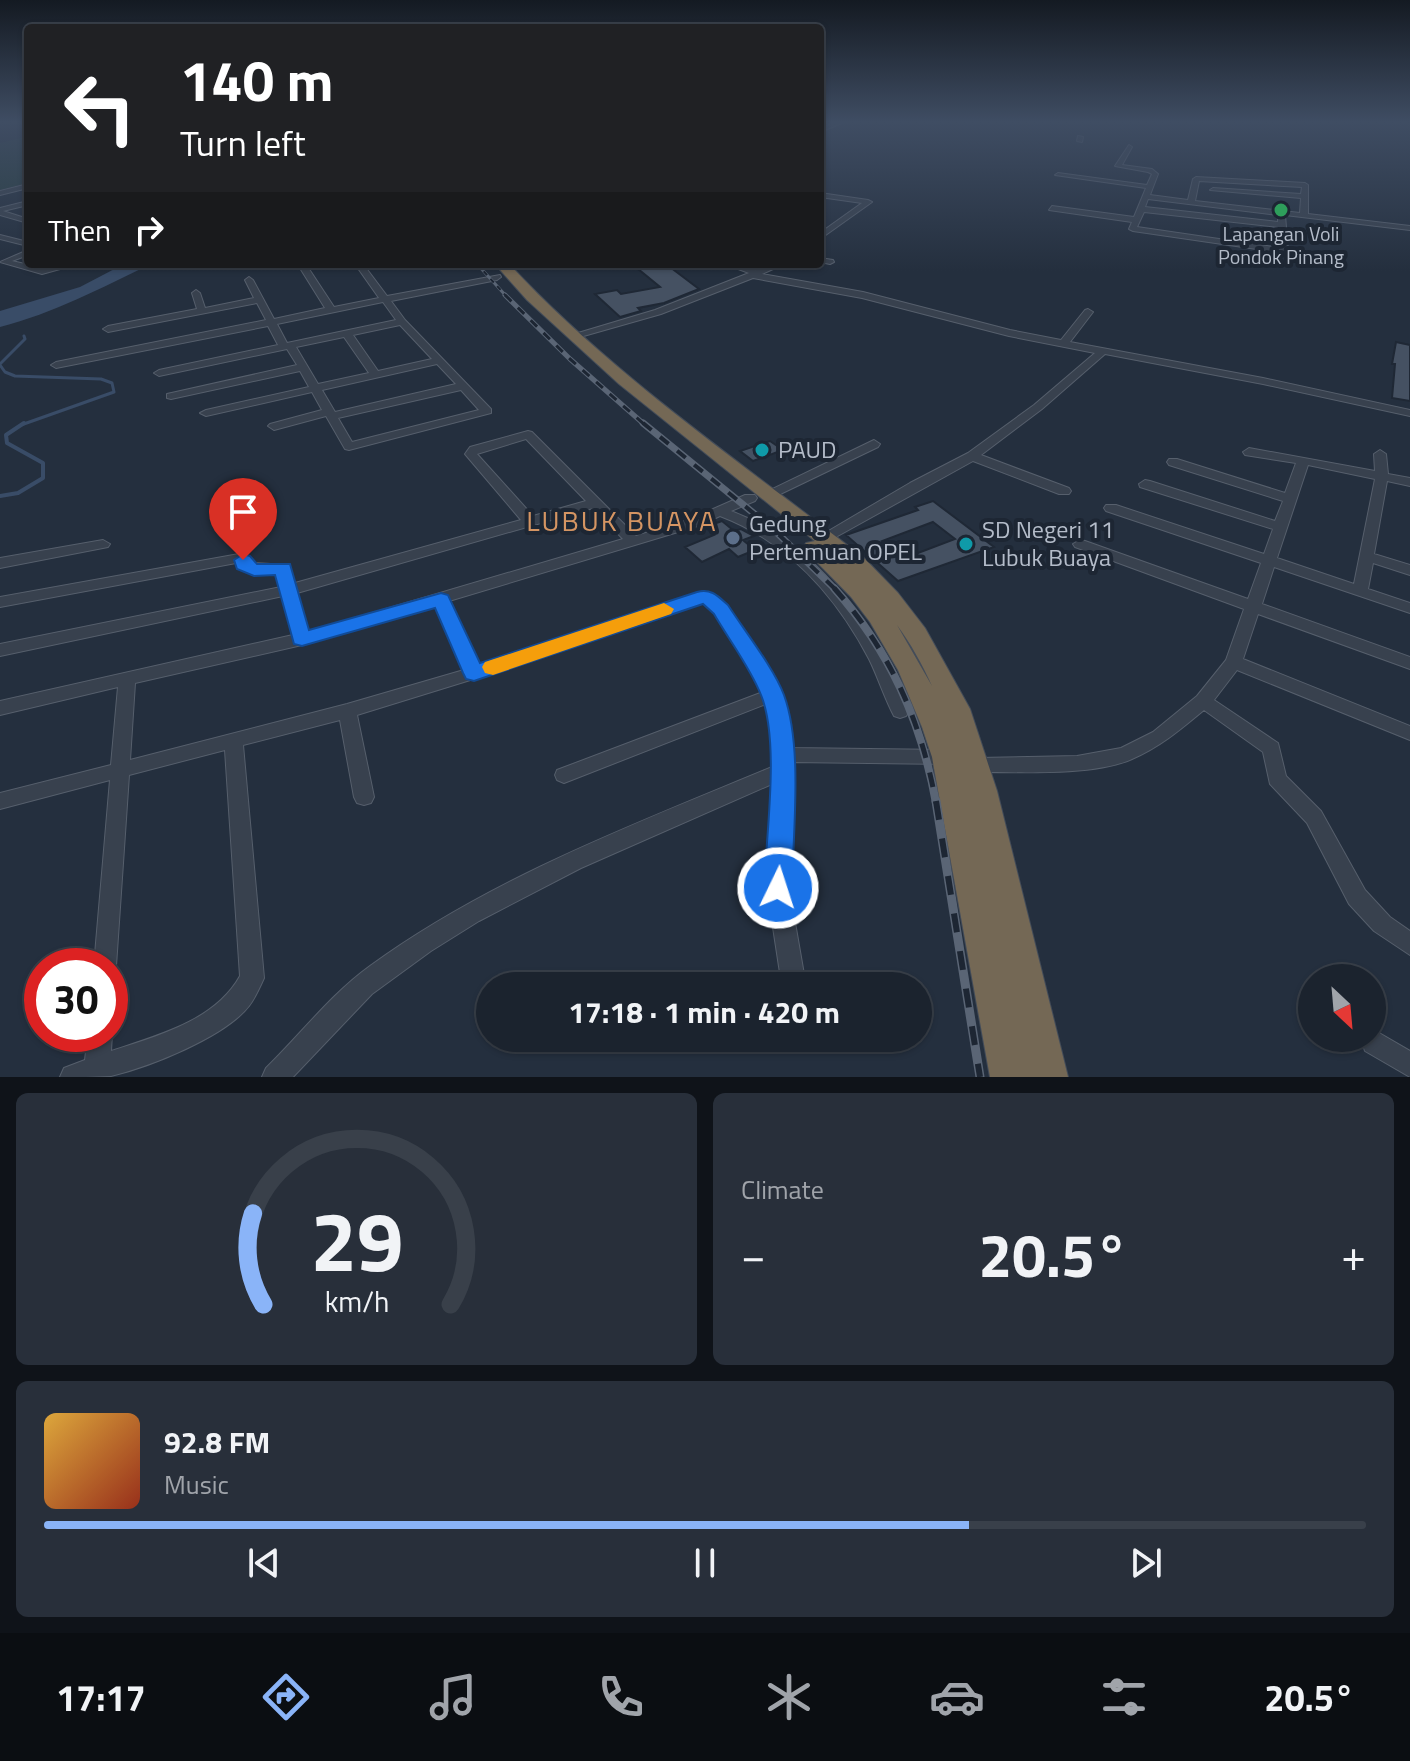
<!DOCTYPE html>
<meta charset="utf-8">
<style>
:root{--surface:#1b232e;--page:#282f3a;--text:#f1f3f6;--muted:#a0a4aa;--line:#39404a;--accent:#8ab4f8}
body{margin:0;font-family:"Titillium Web",sans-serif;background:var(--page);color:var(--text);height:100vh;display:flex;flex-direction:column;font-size:30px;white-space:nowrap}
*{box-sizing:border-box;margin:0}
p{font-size:26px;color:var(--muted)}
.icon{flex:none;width:44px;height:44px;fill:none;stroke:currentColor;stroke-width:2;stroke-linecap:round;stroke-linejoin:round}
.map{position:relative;height:1077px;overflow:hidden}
.side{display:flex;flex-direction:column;gap:16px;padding:16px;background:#0f1319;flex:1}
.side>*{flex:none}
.guide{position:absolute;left:24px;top:24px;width:800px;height:244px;border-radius:8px;box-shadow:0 2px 6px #0004,0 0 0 2px var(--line);background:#202124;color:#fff;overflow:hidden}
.needle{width:52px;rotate:154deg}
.tools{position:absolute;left:1298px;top:964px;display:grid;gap:16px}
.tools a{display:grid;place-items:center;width:88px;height:88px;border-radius:50%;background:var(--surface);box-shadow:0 2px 6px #0004,0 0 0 2px var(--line);font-size:40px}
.speed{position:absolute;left:24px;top:948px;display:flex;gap:16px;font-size:40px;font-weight:700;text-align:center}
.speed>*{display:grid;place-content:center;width:104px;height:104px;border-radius:50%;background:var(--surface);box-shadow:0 2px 6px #0004,0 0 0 2px var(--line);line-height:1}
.speed .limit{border:12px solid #d22;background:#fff;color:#111}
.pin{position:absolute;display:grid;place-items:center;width:68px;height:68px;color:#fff;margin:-82px -34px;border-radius:50% 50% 50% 0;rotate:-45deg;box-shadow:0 0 8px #0007}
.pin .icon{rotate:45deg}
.me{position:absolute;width:88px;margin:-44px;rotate:4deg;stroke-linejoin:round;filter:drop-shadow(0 0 6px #0008)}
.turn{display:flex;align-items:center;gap:28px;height:168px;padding:0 24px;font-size:36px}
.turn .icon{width:104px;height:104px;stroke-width:2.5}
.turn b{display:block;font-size:56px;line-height:68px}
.then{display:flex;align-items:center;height:76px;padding:0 24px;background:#0003;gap:16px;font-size:30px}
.big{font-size:60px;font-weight:700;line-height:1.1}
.side .tile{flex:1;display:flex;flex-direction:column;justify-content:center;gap:12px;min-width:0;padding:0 28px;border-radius:12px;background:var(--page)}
.side .dial{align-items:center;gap:0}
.dial svg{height:208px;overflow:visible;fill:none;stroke:var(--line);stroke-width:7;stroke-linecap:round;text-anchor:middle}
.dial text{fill:var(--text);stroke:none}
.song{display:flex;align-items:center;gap:24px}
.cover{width:96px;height:96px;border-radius:12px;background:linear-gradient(135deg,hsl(40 70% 55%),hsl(10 70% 35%))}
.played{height:8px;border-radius:4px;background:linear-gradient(90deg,var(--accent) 70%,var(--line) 70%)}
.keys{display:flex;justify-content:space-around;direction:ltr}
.heat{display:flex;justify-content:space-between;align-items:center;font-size:44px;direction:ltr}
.side .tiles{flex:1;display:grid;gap:16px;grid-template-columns:1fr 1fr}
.tile:last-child{grid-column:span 2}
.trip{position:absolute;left:476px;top:972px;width:456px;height:80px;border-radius:40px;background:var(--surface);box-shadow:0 2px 6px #0004,0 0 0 2px var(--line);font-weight:700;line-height:80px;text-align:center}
.menu{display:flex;height:128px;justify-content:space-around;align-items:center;background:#0b0e12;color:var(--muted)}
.menu .icon{width:56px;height:56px}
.menu .selected{color:var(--accent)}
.menu b{font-size:36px;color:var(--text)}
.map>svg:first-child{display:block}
.green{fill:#263c3f}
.water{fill:#394c67}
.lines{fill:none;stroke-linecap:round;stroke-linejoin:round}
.stream-far1{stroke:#394c67;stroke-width:3}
.stream{stroke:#394c67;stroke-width:4}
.building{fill:#455162;stroke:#1f2835;stroke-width:2;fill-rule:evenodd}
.minor-casing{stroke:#565f6c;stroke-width:2}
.highway-casing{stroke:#434c59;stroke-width:2}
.minor{fill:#38414e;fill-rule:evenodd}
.highway{fill:#746855;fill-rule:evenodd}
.rail-far4-casing{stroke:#5a6575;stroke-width:3}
.rail-far3-casing{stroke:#5a6575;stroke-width:5}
.rail-far2-casing{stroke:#5a6575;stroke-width:7}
.rail-far1-casing{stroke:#5a6575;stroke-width:8}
.rail-casing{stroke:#5a6575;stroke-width:9}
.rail-far4{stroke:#1d2633;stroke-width:2;stroke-dasharray:5;stroke-linecap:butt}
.rail-far3{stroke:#1d2633;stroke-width:3;stroke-dasharray:9;stroke-linecap:butt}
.rail-far2{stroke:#1d2633;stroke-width:4;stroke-dasharray:11;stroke-linecap:butt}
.rail-far1{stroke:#1d2633;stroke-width:5;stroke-dasharray:15;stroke-linecap:butt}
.rail{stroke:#1d2633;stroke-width:6;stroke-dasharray:19;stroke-linecap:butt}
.route{fill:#1a73e8;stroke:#114b97;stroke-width:2}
.slow{fill:#f59e0b}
.leisure-dot{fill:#2e9e5b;stroke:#1d2633;stroke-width:3}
.culture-dot{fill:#0f9aa8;stroke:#1d2633;stroke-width:3}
.service-dot{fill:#5c6f8a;stroke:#1d2633;stroke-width:3}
.labels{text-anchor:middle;stroke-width:8;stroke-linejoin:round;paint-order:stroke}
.far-poi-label{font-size:20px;fill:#b4bcc9;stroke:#1d2633}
.poi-label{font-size:24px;fill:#b4bcc9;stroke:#1d2633;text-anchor:start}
.quarter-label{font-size:28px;letter-spacing:2px;fill:#d59563;stroke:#1d2633}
</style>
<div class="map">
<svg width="1410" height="1077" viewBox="0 0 1410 1077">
<rect width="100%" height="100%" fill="#242f3e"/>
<path class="green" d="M28,136v47l-28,7v-47z"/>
<path class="water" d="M124,264h27c-50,24 -97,49 -151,63v-16l80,-24z"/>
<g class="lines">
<path class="stream-far1" d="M0,364l25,-25 -1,-3
M0,365l5,7 10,4 86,3 11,4 2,9 -93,33"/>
<path class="stream" d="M0,496l18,-3 25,-15v-15l-36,-20 -1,-8 18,-12"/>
</g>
<path class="building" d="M632,264h34l33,25 -35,14 -26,5 3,3 -21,6 -25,-23 22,-4 4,4 39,-7z
M1396,342l14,3v56l-18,-3 3,-34h-3z
M770,441l13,9 -30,11 -13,-10z
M933,501l61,46 -96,34 -52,-46 72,-25 -3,-3zM933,522l22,17 -53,20 -20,-18z
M722,521l12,10 7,-2 13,7 -11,4 12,10 -17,7 -9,-8 -27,13 -17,-15 29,-12 -9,-8z"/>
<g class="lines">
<defs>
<path id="minor" d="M840,121h7l-27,11v-4z
M1078,136l5,1 -1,5 -5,-1z
M1129,145l3,2 -10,18 30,4 6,5 -8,21 38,5 5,-21 3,-2 109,6 3,2v29l102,12v4l-125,-15 3,36 -4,2 -151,-22 -4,-2 3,-7 -83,-12 3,-4 82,11 12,-29 -91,-13 3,-2 89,12 5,-11 -4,-2 -33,-6zM1199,181l103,6 -1,7 -88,-6 -3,2 91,8 -1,15 -105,-12zM1148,199l130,16v7l-133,-15zM1144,212l134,15 2,21 -143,-21z
M28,184v4l-28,7v-4z
M820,193l48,7 4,2 -52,37v-6l42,-30 -42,-6z
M28,201v4l-25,6 25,8v4l-28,-8v-7z
M0,235l28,7v4l-28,-7z
M28,250v5l-16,6 30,7 20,-4h16l-36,10 -42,-12z
M820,258l13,2 1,2 -4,2 -10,-2z
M355,264h8l24,32 113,-21 1,2 -4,3 -106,21 14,19 86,89v4l-142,37 -4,-1 -19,-33 -52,14 -6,-4 2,-2 52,-14 -10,-18 -106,24 -6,-3 6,-3 103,-23 -9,-16 -129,28 -4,-1v-4l130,-29 -10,-16 -128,27 -5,-3 5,-3 119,-25 -10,-19 -212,42 -5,-3 5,-3 210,-42 -9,-17 -149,29 -5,-3 5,-3 89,-17 -5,-16 4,-3 4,3 5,15 49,-10 -9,-18 4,-3 4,3 21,39 51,-11 -25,-40 4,-3 3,1 27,41 45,-9zM383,302l13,18 -109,23 -10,-19zM400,325l32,34 -54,12 -25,-36zM344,337l25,36 -51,11 -22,-37zM437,364l19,20 -121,28 -13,-22zM461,390l18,20 -127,32 -14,-24z
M725,264c11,0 26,7 33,6 9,-1 16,-6 26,-6l-22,10 101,18 147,38 51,10 24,-30 3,-1 5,3 -23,30 193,36 147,32v6l-147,-32 -158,-30 -63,55 -61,46 88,33 2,3 -2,3h-10l-86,-33 -148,82 -7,-4 2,-3 90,-53 58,-30 66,-48 61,-52 -86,-17 -147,-38 -109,-20 -92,36 -88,25 -5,-3 87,-26 94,-37z
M528,431l4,1 104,104 52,-16 57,-25h10l2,3 -2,3 -24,10c89,34 143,115 178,200l-3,5 -6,2 -6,-2c-10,-19 -16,-39 -25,-57 -33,-63 -81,-117 -149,-143l-22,10 -249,75 30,64 225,-74 22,14 56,90 9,53 156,2 7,2 2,5 -2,5 -7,2 -156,-2 -2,126 17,98h-24l-15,-98 5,-104 -191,84 -102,53 -48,30 -59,43 -79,83h-31l4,-9c35,-34 65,-74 104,-102 121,-88 265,-142 402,-199v-34l-6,-29 -202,79 -7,-3 -2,-5 2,-5 206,-78 -48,-80 -13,-10 -222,75 -123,38 17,82 -3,6 -7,2 -7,-2 -3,-6 -14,-77 -97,25 21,233c-4,9 -9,20 -15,28 -24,31 -100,61 -138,70 -16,1 -35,1 -51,1l4,-9 21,-8 3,-26h22v-5l2,5 -1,17c46,-15 104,-30 129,-75l-15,-226 -96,25 -13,191 -3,8 -3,1v-9h-16l16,-186 -110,29v-16l111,-28 7,-78 -118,28v-14l293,-66 -10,-39 -283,60v-12l281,-57 -4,-14c-16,0 -30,3 -41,-10l-236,44v-10l239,-43 5,1 8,8 36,2 7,18 226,-63 -56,-66 5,-7zM526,439l60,62 -53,15 -56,-62zM593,508l30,31 -315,93 -11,-39zM435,605l29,65 -117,34 -217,56 5,-77 167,-38z
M874,440l6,4 -2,3 -106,51h-10l-2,-3z
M1249,448l126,23 -1,-17 6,-4 6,4 2,20 22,4v8l-23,-5 -13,73 36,11v10l-37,-12 -5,26 42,14v10l-136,-46 -12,37 148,53v12l-152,-55 -15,45 167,67v14l-173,-70 -23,30 64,43 8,33 35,35 44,79 25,27 20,14v24l-36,-24 -25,-27 -42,-81 -37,-39 -7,-32 -59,-42c-23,19 -44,37 -72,49 -37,17 -112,13 -154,13l-7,-2 -2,-5 2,-5 7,-2 99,-2 44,-8 32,-16 44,-36 29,-36 18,-51 -169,-62 -2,-3 7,-4 5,1 163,58 13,-36 -155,-52 -2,-3 2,-3h10l148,49 9,-25 -133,-42 -1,-3 6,-4 5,1 125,40 8,-20 -114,-36 -2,-3 2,-3h8l108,34 11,-30 -51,-8 -2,-3zM1308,465l67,14 -21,105 -77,-26z
M103,540l7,4 -2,3 -108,21v-10z
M1374,1030l36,21v26l-45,-26 -3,-9 1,-4h9z"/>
<path id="highway" d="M495,264h14c104,112 236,201 356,295l33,34 27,35 45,81 27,82 71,286h-78l-58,-320 -10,-30 -24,-57 -28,-48 -19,-25 -48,-49 3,-5 9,-2 -196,-157 -92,-84zM897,625c14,19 25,39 35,61z"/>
</defs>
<use href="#minor" class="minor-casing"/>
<use href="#highway" class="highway-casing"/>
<use href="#minor" class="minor"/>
<use href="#highway" class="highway"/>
<defs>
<path id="rail-far4" d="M477,264l30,33"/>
<path id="rail-far3" d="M505,295l65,64 75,66"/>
<path id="rail-far2" d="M643,423l130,106 63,61"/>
<path id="rail-far1" d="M834,588c56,63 87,132 102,215"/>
<path id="rail" d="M936,801l44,276"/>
</defs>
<use href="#rail-far4" class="rail-far4-casing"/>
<use href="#rail-far3" class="rail-far3-casing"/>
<use href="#rail-far2" class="rail-far2-casing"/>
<use href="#rail-far1" class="rail-far1-casing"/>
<use href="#rail" class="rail-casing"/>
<use href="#rail-far4" class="rail-far4"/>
<use href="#rail-far3" class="rail-far3"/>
<use href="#rail-far2" class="rail-far2"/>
<use href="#rail-far1" class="rail-far1"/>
<use href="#rail" class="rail"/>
</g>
<linearGradient id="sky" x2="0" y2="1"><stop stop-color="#141a22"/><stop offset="0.45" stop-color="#3f4d63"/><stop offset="1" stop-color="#3f4d63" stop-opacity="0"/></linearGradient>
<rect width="1410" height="271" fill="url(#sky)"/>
<path class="route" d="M243,554l7,2 7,8h33l19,66 132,-37 7,2 32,68 217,-71c14,-4 21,4 31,13 16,25 46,63 56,90 19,52 9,137 8,193l-4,9 -10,3 -10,-3 -4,-9c2,-53 16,-146 -3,-193 -11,-28 -32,-55 -47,-81l-11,-10 -229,77 -8,-2 -3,-6 -28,-65 -133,38 -8,-2 -19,-69 -21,1 -17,-7 -3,-9z"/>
<path class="slow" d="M664,603l10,6 -3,5 -178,61 -8,-2 -3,-6 3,-5z"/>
<circle class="leisure-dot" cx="1281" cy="210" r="8"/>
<g class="culture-dot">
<circle cx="762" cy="450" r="8"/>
<circle cx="966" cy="544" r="8"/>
</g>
<circle class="service-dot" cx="733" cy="538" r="8"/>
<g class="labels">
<g class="far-poi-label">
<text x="1281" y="241">Lapangan Voli<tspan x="1281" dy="23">Pondok Pinang</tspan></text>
</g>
<g class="poi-label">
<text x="778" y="458">PAUD</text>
<text x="749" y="532">Gedung<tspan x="749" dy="28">Pertemuan OPEL</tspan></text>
<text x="982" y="538">SD Negeri 11<tspan x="982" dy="28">Lubuk Buaya</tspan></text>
</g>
<g class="quarter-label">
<text x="622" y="531">LUBUK BUAYA</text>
</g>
</g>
</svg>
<div class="tools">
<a><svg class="needle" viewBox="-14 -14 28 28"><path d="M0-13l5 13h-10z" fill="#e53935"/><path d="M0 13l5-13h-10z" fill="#a0a4aa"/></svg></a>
</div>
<div class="speed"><div class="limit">30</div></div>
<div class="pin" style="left:243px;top:560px;background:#d93025"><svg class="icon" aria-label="arrive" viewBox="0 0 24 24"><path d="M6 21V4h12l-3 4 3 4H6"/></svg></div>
<svg class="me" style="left:778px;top:888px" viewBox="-20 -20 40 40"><circle r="17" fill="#1a73e8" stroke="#fff" stroke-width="3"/><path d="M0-11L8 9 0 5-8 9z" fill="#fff"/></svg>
<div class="trip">17:18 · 1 min · 420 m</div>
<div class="guide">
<div class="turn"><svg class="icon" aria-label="left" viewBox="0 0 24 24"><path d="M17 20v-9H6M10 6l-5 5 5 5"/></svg><div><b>140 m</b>Turn left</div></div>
<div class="then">Then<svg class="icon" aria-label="right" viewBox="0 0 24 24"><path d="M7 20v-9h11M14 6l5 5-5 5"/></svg></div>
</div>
</div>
<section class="side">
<div class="tiles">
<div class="tile dial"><svg viewBox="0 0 100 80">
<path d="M14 69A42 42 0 1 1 86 69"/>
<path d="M14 69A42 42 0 0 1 10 34" stroke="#8ab4f8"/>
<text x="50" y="56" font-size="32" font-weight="700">29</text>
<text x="50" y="72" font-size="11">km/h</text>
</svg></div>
<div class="tile"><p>Climate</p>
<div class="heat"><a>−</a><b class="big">20.5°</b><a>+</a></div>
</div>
<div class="tile">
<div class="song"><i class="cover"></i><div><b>92.8 FM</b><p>Music</p></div></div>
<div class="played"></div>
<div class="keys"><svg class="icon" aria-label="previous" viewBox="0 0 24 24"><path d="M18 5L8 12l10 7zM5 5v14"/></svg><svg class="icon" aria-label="pause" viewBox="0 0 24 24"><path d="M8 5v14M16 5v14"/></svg><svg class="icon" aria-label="next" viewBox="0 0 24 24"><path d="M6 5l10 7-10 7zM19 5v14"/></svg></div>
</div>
</div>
</section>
<nav class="menu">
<b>17:17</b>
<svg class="icon selected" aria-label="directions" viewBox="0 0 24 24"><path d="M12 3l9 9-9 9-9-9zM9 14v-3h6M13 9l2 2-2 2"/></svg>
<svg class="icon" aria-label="music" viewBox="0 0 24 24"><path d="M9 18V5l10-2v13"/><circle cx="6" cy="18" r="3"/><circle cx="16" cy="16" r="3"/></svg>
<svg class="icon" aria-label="phone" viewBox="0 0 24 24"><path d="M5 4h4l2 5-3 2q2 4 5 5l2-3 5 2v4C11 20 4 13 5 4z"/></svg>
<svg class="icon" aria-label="climate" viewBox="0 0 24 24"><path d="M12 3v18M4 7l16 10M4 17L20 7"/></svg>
<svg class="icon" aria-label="car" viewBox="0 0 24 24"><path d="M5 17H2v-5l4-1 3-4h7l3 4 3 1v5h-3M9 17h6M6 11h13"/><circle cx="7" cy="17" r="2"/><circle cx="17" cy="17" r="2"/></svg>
<svg class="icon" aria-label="filters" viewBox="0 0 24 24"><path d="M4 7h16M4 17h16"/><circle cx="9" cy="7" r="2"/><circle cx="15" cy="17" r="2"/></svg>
<b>20.5°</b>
</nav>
